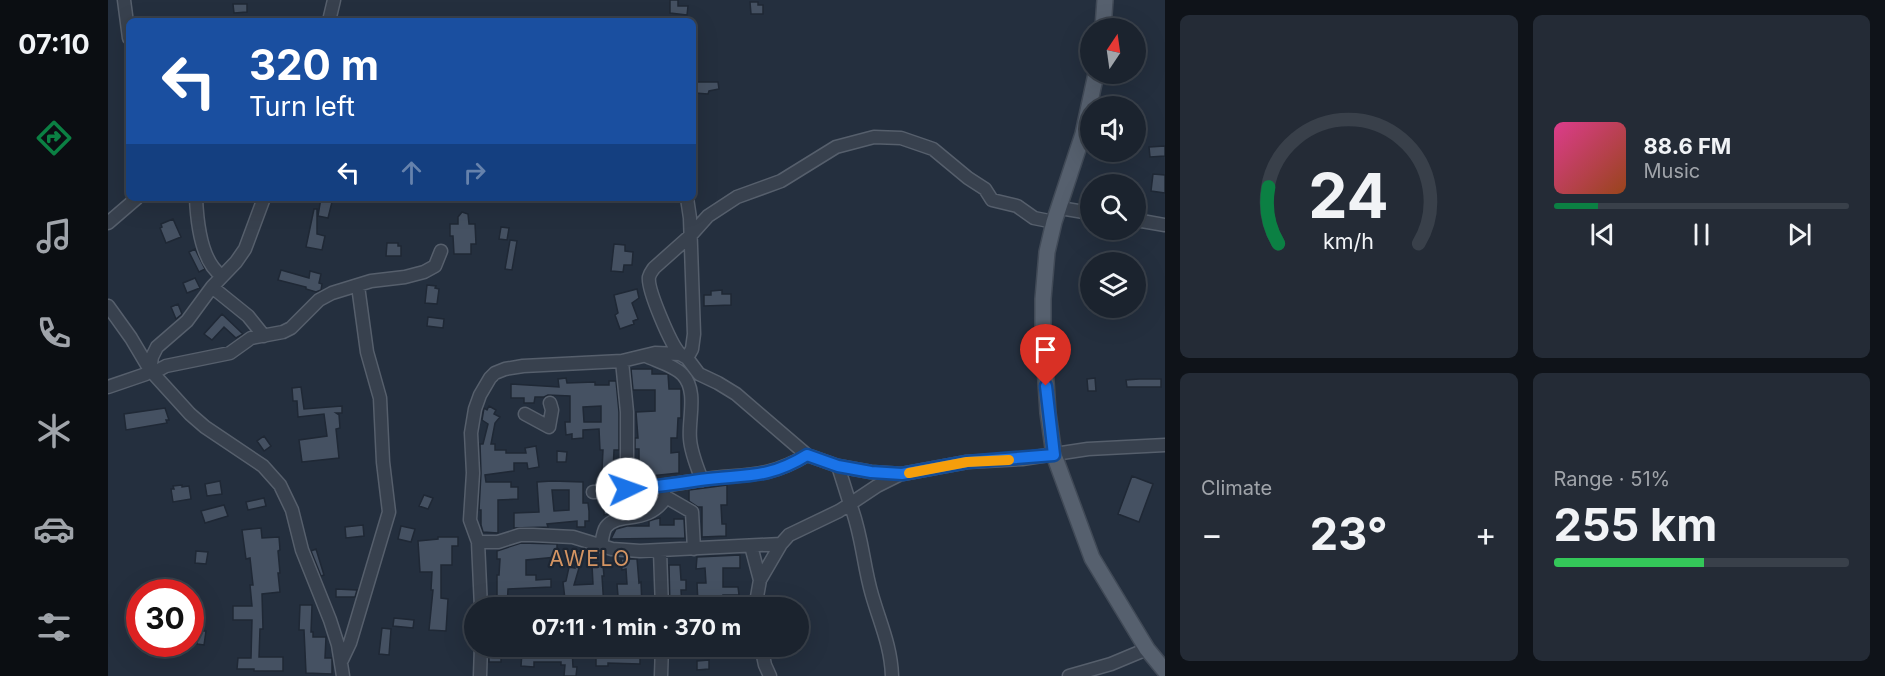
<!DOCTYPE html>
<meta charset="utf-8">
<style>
:root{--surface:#1b232e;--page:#242b36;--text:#f1f3f6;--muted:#a0a4aa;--line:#39404a;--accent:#0b8043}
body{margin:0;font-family:Inter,sans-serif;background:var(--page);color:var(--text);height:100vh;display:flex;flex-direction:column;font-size:22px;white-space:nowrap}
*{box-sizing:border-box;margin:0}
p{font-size:20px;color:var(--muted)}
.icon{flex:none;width:33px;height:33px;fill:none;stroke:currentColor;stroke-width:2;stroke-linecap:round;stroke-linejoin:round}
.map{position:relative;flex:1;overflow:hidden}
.sheet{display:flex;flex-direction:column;gap:15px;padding:15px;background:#0f1319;width:720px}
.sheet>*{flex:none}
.guide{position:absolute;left:18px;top:18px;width:570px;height:183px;border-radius:9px;box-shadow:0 6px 24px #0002,0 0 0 2px var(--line);background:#1a4fa0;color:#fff;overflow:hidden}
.needle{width:39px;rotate:13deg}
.buttons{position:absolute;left:972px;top:18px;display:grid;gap:12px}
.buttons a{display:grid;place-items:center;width:66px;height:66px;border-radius:50%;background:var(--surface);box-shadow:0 6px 24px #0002,0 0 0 2px var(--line);font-size:30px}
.speed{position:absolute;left:18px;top:579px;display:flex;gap:12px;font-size:30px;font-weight:700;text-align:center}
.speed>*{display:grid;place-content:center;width:78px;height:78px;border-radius:50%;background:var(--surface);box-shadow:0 6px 24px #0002,0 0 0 2px var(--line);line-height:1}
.speed .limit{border:9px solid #d22;background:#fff;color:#111}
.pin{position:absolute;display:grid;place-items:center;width:51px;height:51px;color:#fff;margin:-62px -26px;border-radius:50% 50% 50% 0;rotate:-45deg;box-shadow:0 0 6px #0007}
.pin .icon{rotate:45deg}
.me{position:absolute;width:66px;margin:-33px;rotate:87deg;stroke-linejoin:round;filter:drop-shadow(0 0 4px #0008)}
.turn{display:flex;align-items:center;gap:21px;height:126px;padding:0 24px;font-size:27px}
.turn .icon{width:78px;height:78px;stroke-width:2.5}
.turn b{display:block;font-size:42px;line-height:51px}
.lanes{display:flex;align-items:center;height:57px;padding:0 24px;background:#0003;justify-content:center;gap:30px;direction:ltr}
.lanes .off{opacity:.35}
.big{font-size:45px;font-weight:700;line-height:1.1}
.sheet .widget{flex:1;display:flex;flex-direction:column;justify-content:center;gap:9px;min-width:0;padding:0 21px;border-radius:9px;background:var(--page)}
.sheet .dial{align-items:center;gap:0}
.dial svg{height:156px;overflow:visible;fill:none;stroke:var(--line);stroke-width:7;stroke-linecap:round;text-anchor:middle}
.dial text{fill:var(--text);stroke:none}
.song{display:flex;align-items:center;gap:18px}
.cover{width:72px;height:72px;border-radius:9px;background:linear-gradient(135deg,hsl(330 70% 55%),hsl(20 70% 35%))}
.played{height:6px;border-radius:3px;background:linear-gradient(90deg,var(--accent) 15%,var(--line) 15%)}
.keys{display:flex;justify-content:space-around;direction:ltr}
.heat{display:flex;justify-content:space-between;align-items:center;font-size:33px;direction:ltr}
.charge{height:9px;border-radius:4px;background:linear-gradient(90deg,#34c759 51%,var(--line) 0)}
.sheet .tiles{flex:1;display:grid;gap:15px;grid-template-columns:repeat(2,1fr)}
.trip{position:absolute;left:356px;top:597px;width:345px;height:60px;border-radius:30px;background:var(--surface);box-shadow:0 6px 24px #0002,0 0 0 2px var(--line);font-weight:700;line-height:60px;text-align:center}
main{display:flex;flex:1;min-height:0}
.tabs{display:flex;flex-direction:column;width:108px;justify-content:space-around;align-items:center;background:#0b0e12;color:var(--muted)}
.tabs .icon{width:42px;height:42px}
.tabs .active{color:var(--accent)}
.tabs b{font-size:27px;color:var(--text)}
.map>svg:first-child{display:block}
.building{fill:#455162;stroke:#1f2835;stroke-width:1.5;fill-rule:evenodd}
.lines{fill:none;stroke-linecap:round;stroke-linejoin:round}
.minor-casing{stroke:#565f6c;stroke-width:15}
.major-casing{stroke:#414a57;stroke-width:18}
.minor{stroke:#38414e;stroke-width:12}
.major{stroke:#56606e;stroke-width:15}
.route-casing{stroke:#114b97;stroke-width:15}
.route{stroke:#1a73e8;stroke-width:10}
.slow{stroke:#f59e0b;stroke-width:10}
.labels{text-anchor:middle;stroke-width:4.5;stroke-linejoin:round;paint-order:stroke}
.quarter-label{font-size:21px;letter-spacing:1.5px;fill:#d59563;stroke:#1d2633}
</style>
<main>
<nav class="tabs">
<b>07:10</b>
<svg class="icon active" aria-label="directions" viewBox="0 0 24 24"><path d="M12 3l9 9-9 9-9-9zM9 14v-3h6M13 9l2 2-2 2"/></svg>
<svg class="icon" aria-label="music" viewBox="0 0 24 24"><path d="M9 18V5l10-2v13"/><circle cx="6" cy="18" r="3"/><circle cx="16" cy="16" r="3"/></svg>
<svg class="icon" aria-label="phone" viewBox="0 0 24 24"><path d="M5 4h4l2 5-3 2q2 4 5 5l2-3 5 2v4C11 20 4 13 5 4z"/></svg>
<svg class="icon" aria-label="climate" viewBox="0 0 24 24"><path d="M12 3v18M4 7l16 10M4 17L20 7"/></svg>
<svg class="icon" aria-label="car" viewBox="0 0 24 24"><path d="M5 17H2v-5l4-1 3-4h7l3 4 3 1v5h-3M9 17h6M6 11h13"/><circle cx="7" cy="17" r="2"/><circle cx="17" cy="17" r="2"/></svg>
<svg class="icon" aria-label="filters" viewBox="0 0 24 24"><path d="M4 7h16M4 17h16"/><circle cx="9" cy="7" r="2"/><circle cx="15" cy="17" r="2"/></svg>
</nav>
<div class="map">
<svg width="1057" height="676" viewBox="0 0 1057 676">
<rect width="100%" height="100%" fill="#242f3e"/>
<path class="building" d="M562,0h8v6h10l-1,9 -17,-2z
M642,2h8v3h5v9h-12z
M125,4h14v8l-13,1z
M588,82h22l1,7 -10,2 -1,3 -13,-1z
M1057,146v10l-15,1 -1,-10z
M1045,174l12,1v18l-14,-2z
M213,198h12l-5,20 -10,-2z
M206,209h3v25l8,2 -3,14 -16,-3z
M354,212l6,2 1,10h6l1,20h-5v10h-17l-1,-18h-3v-12h8v-7z
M65,219l8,18 -15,6 -6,-15 2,-1 -1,-3z
M393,227l8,1 -2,12 -8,-1z
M402,240l7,1 -5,29 -7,-1z
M279,243h11v3h3v10h-15z
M506,244l11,1v6l8,1 -1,13h-8l-1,7 -12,-1z
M87,249l10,20 -6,3 -10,-20z
M173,270l28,8 1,-7 11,3 -2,9 3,1 -1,6 -5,2 -10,-3v-2l-28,-7z
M87,278l5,10 -13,5 -4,-10z
M319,285l9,1 -1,2 4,1 -2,15 -12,-1z
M529,289l2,9 -7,5 6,16 -5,2 1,3 -14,5 -5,-14 3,-2 -4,-18z
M614,290v4h9v11l-27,1v-11h7v-4z
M70,304l4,10 -6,5 -5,-12z
M114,314l21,20 -7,4 -12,-11 -12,13 -8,-6z
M320,317l16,2 -1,9 -16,-2z
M523,369h21v5h16l1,15h12v29h-3l-1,20h-6v15l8,-1v21l-39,4v-4h-5v-10h4v-14h-4v-11h3l-2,-26 19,-1v-21h-22z
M458,378l1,5 28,-1v3h14v-4h7l3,31v38h-5l-1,22 3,1 -1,10h-10v-13h-3l1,-20h-3l-1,-21 -16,1v8l-11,1v-5l-6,1 -1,-13h5v-26l-22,-1 -4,2h-9l-1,6h-10v-5h-13v-14l48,3 -1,-8zM493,406v16h-17l-1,-15z
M987,378l1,13h-8l-1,-12z
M1031,379h22v8h-34l-1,-7z
M193,387l3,22 38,-3v7h-6l3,2 1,13 -4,1 3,29 -37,4 -3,-22 28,-4 -3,-22 -26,3 -1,-16h-4l-1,-13z
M381,406l7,4 -2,4 6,3 -5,6 -4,21h4v6h11v3h20l-1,-5 11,-2 3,21 -11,2 -1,-6h-13v8l-29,4 1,7h25v5h7v12l-20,1v33l-15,-1 -2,-7v-15h-2l2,-37 -1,-29h3l5,-20 -6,-4 2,-12 3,2z
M57,408l4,12h-3l1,3 -41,7 -2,-16z
M156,436l7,10 -7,5 -7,-10z
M449,451l10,1 -1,10h-9z
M1024,476l21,8 -14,38 -21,-8z
M112,481l2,13 -15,2 -2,-12z
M444,481l31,1v21h5l1,8v10h-4v6h-8v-6l-30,3 1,3 -34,1v-15l25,-1 -2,-30zM444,490h17v20l-15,1z
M74,485v2l7,-1 2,13 -18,3 -2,-13h3l-1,-3z
M619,485v20h-6l1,19h4v12l-24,1v-30h-4l-9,-6v-11z
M316,495l9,3 -5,11 -9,-3z
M156,498l2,8 -18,4 -2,-8z
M507,499v13l-11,3v-15z
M116,505l4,11 -23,7 -4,-12z
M547,519l5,-1v7h14v-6h10l1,19 -74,1 5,-10 11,-3h22v-5z
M255,525l1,11 -18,2 -1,-11z
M293,526l14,3 -4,13 -13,-3z
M153,528l1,10 17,-1 1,13 -2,1 2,22h-2l2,19 -18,2 1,35h-3l-1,28h24v14h-29v-2h-17l1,-11h13l1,-38h-19v-14h19l-2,-21h3l-3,-27 -4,1 -4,-29z
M330,537h20v9h-6v19h-11v33l7,1 -2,32 -17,-1 4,-40h-2l1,-18h-12l-2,-31 20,-2z
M413,543l36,1v13l-31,3v15h10v5l15,-1v8l-43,2 -1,19h-10v-33h2l1,-16h-3v-8z
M208,549l8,26 -3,1 -10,-25z
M88,551l12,1 -2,12 -11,-1z
M476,551l-10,34 19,-1 -1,-19h11l1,11h-2l2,32h-38l-3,-26 3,-1 3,-14 6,1 -1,-16z
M632,555v13h-17v19h15l1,8h-16v7l-25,1 -1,-20h9l-1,-15 -9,1 1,-12z
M513,559h16l2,24 2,-1 1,26h-15v-12h-9l-1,-12h10l-1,-15 -4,1z
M561,565h11l1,15h5v10h-5l1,18h-12z
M228,589l21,1 -2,7h-19z
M192,605h12l-1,27h2v5h13l-1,21h7v16l-26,-1 -2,-43h-5z
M286,618l20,2 -1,8 -20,-2z
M274,628l9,1 -2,26 -10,-1z
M90,631h8l-2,14 -7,-1z
M626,646h12l1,11 -12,1z
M464,648l1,19h4l-1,9h-12l1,-11h-4v-3h-27v5l-13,-1 1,-13h43v-4z
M381,652l12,1v9h-12z
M532,652v12l-32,-1v3h-12v-13z
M601,660v9l-12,1v-9z"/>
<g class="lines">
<defs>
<path id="minor" d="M16,0l5,38
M221,21l5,-21
M88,198c1,23 5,64 26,78
M952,208l30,5
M1028,220l29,5
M0,223l29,-25
M104,287l24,-25 9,-13 19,-51
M0,306l23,32 19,32 40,44 15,13 58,39 17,19 12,25 10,40 28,70 8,25 5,31
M572,354c-9,-9 -33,-65 -31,-77 1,-4 3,-6 5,-9l37,-33 17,-19 29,-19 44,-16 55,-34 38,-10 27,1 32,11 35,29 17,11 7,11 25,6 17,12 20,4
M538,356c11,5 29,10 37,19 15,16 5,45 7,64 1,14 7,28 12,41
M579,358l5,-9 2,-15 -4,-116 -3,-20
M514,361l5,51v77
M45,373l13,-7 64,-13 21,-15 32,-6 8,-4 28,-28 13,-7 39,-12 34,-4 19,-5 11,-6 6,-15
M0,387l38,-13 4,-4 2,-13 5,-10 30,-26 25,-34 36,29 16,20
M417,414l24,13 3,-17 -2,-7
M554,491l4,6 26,15 2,37
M485,492c35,-1 72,-6 106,-12 43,-7 67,0 108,-25
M370,542h20l22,-7h13l40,2 39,12 28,2 141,-7
M493,546c1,-6 2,-15 5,-19 12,-16 42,-1 60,-30
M643,546l9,34
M552,551l2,57
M373,608l-3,-66 -8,-22 3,-47 -2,-40 4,-24 5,-14 10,-17 5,-5 10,-4 18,-3 99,-5 33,-8 25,1 7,4 12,16 19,9 18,11 71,61 31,11 33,6 31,2 65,-12 55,-3 66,-10 77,-4
M647,608l5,-28 21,-36 8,-9 50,-24 11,-7 -12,-38
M653,646l4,19 5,11
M233,662l9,-19 39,-131 -6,-50 -3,-64 -13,-46 -9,-66
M372,676l1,-30
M553,676l1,-30
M784,676c-1,-30 -12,-53 -20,-81 -9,-30 -10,-62 -22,-91l27,-18 22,-11
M961,676l42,-12 36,-15"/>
<path id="major" d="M995,28l2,-28
M988,74l-13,60 -29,88 -7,30 -4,47v36l5,78 6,42 38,103 55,91 18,22"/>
</defs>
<use href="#minor" class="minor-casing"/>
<use href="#major" class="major-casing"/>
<use href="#minor" class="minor"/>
<use href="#major" class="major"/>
</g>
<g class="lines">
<defs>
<path id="route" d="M519,489c25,-2 48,-5 73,-9 43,-6 67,0 107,-25l31,11 33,6 31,2 65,-12 87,-7 -8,-69"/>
</defs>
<use href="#route" class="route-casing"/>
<use href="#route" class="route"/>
<path class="slow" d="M801,473l58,-11 42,-2"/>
</g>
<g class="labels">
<g class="quarter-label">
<text x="482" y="566">AWELO</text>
</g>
</g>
</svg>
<div class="buttons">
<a><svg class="needle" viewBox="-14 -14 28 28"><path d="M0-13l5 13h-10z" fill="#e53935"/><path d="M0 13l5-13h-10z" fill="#a0a4aa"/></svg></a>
<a><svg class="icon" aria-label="sound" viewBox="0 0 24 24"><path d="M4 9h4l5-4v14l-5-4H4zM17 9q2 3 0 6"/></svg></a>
<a><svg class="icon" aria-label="search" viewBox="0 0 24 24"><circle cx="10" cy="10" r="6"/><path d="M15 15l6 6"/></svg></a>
<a><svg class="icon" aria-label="layers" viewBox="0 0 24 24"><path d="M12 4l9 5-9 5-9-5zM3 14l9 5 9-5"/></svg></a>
</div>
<div class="speed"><div class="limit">30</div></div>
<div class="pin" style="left:938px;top:386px;background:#d93025"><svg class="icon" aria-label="arrive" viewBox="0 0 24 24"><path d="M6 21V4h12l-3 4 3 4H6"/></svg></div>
<svg class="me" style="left:519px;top:489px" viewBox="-20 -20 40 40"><circle r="19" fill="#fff"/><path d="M0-13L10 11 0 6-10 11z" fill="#1a73e8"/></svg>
<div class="trip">07:11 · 1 min · 370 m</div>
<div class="guide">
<div class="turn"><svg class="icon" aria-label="left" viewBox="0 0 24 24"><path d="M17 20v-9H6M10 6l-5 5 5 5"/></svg><div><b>320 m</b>Turn left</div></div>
<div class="lanes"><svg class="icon" aria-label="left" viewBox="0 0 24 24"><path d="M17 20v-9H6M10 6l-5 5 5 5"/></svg><svg class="icon off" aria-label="ahead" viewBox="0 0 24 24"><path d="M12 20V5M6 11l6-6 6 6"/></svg><svg class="icon off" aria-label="right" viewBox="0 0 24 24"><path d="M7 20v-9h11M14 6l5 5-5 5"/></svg></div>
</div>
</div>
<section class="sheet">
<div class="tiles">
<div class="widget dial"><svg viewBox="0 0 100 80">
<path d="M14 69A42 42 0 1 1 86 69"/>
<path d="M14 69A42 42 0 0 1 9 40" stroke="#0b8043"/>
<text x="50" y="56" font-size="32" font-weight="700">24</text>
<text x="50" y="72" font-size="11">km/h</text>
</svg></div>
<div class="widget">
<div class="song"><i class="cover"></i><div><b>88.6 FM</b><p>Music</p></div></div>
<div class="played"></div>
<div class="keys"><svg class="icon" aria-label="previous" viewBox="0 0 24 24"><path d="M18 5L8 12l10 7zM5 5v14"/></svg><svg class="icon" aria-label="pause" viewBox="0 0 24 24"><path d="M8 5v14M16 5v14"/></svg><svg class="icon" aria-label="next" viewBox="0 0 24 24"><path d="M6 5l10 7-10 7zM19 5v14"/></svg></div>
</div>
<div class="widget"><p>Climate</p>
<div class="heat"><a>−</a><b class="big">23°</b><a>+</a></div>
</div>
<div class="widget"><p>Range · 51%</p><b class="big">255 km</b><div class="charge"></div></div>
</div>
</section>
</main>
